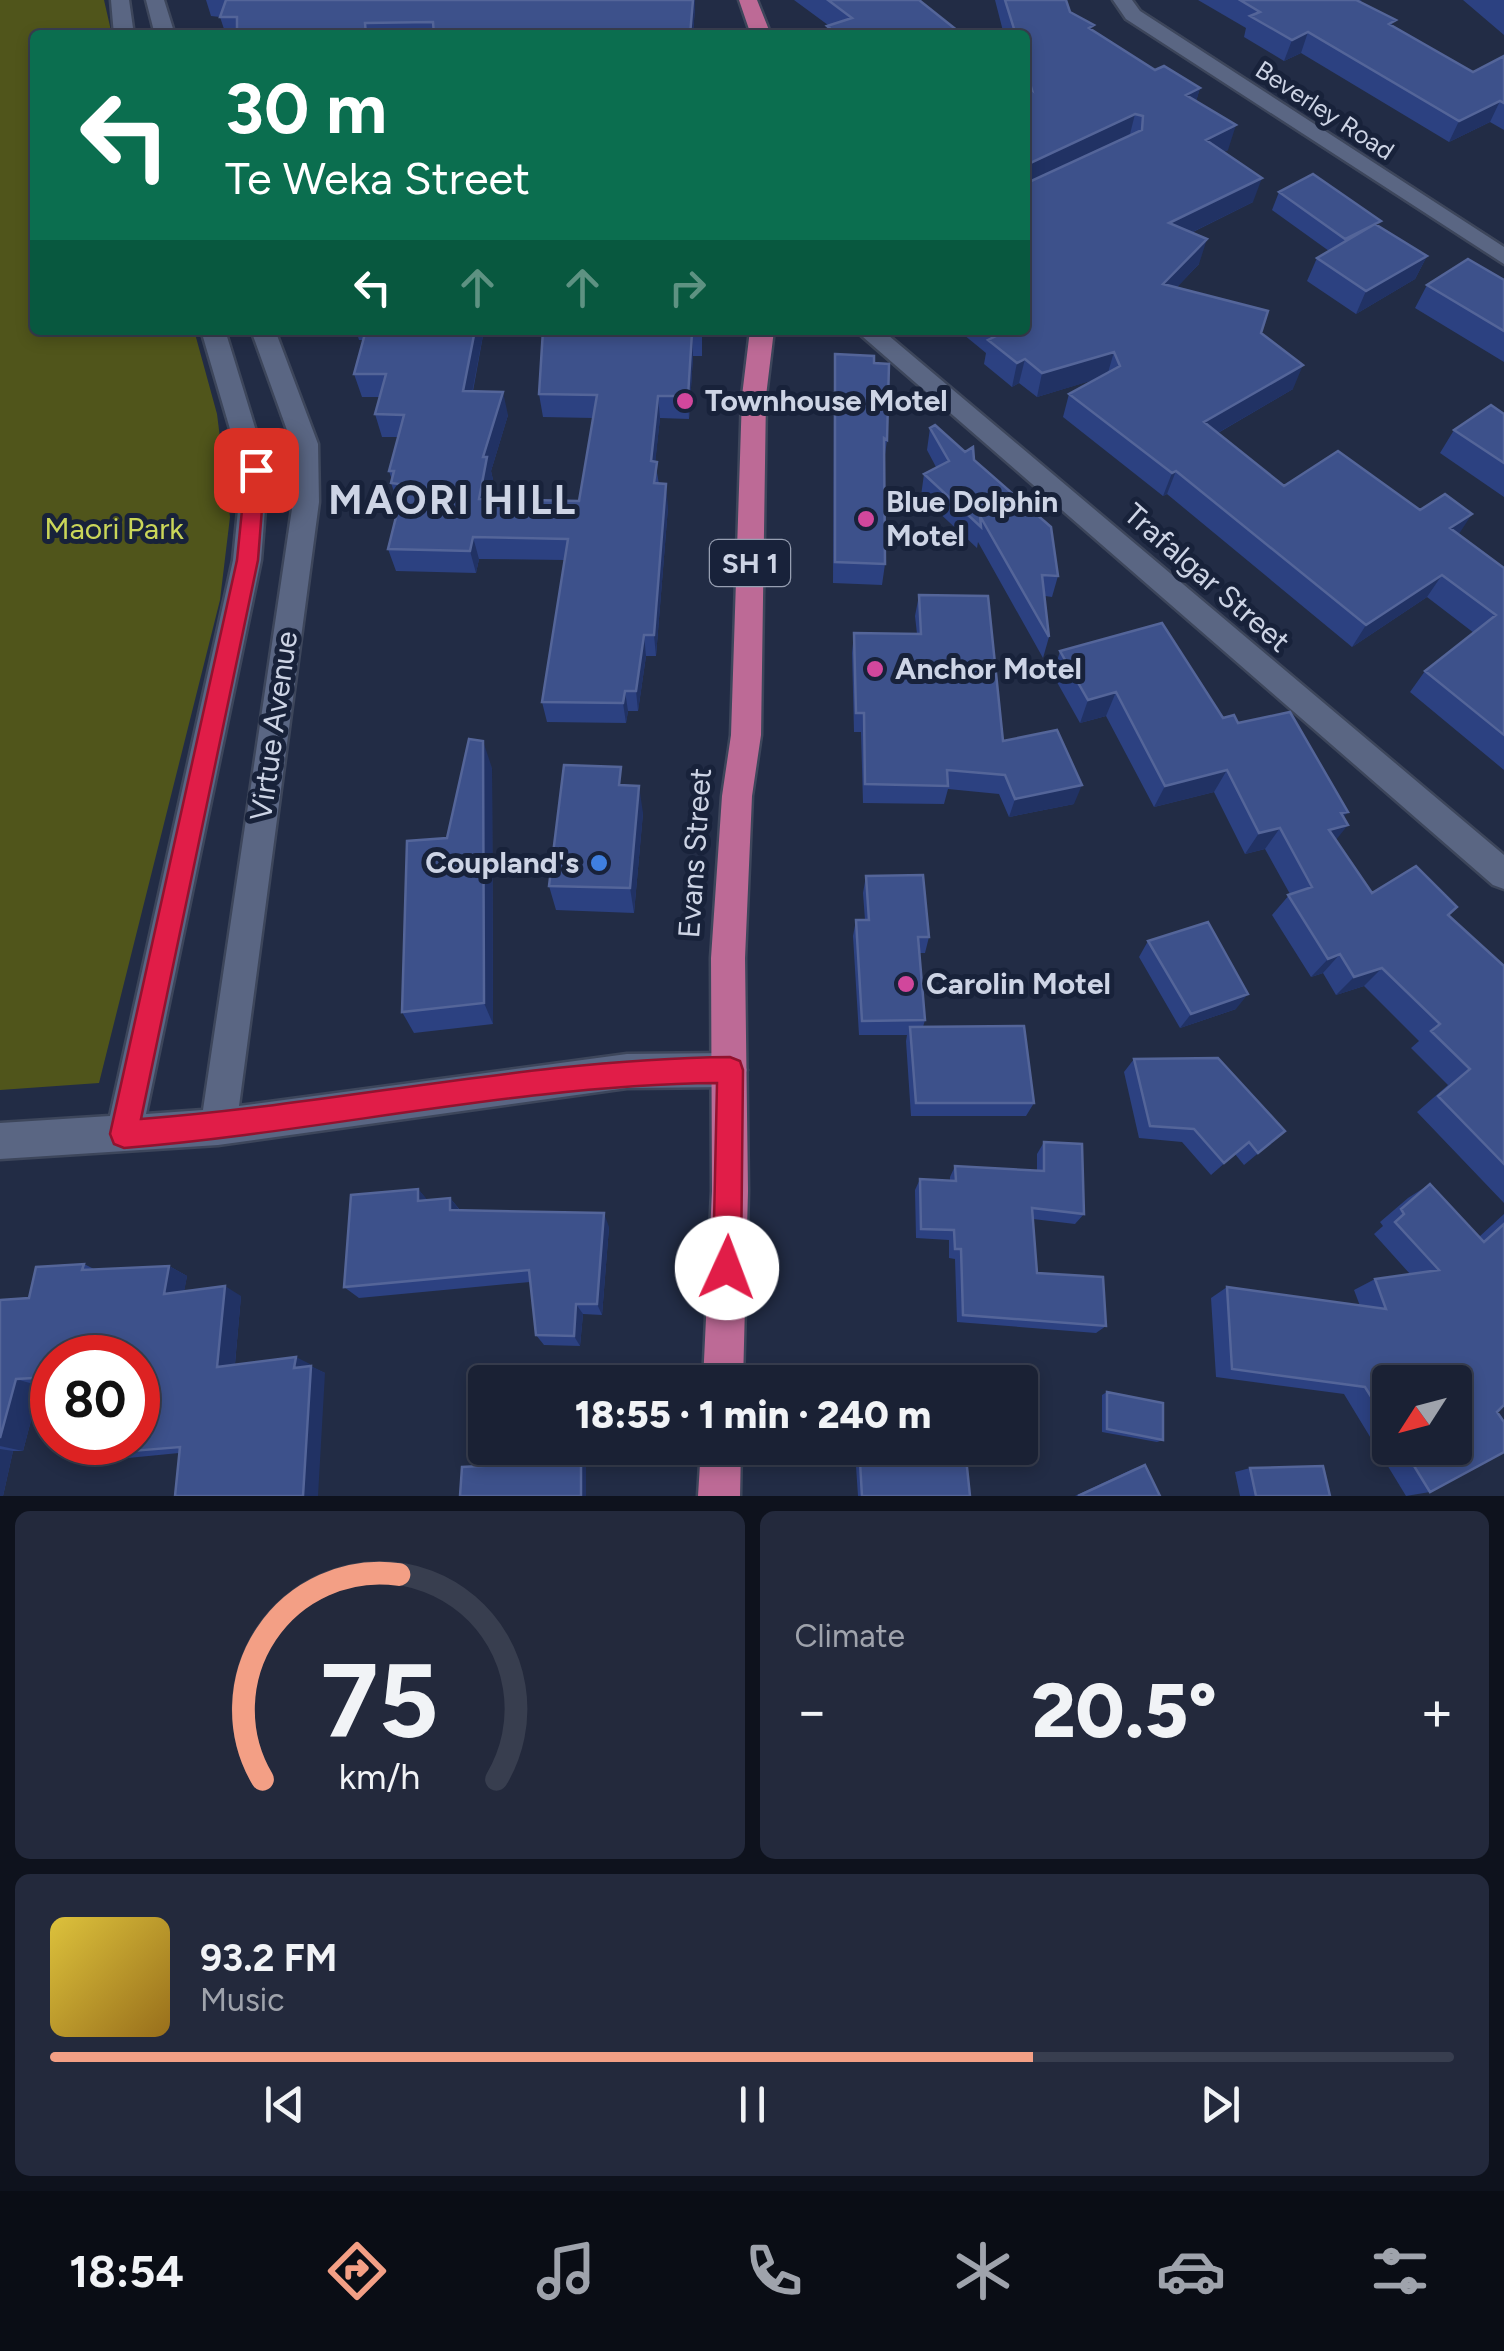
<!DOCTYPE html>
<meta charset="utf-8">
<style>
:root{--surface:#1a2134;--page:#23293c;--text:#f1f3f6;--muted:#9fa3ac;--line:#383e4f;--accent:#f39f85}
body{margin:0;font-family:Figtree,sans-serif;background:var(--page);color:var(--text);height:100vh;display:flex;flex-direction:column;font-size:38px;white-space:nowrap}
*{box-sizing:border-box;margin:0}
p{font-size:32px;color:var(--muted)}
.icon{flex:none;width:55px;height:55px;fill:none;stroke:currentColor;stroke-width:2;stroke-linecap:round;stroke-linejoin:round}
.map{position:relative;height:1496px;overflow:hidden}
.details{display:flex;flex-direction:column;gap:15px;padding:15px;background:#0e121d;flex:1}
.details>*{flex:none}
.banner{position:absolute;left:30px;top:30px;width:1000px;height:305px;border-radius:10px;box-shadow:0 5px 15px #0003,0 0 0 2px var(--line);background:#0b6e4f;color:#fff;overflow:hidden}
.needle{width:65px;rotate:234deg}
.controls{position:absolute;left:1372px;top:1365px;display:grid;gap:20px}
.controls a{display:grid;place-items:center;width:100px;height:100px;border-radius:10px;background:var(--surface);box-shadow:0 5px 15px #0003,0 0 0 2px var(--line);font-size:50px}
.speed{position:absolute;left:30px;top:1335px;display:flex;gap:20px;font-size:50px;font-weight:700;text-align:center}
.speed>*{display:grid;place-content:center;width:130px;height:130px;border-radius:50%;background:var(--surface);box-shadow:0 5px 15px #0003,0 0 0 2px var(--line);line-height:1}
.speed .limit{border:15px solid #d22;background:#fff;color:#111}
.pin{position:absolute;display:grid;place-items:center;width:85px;height:85px;color:#fff;margin:-42px;border-radius:20px;box-shadow:0 5px 15px #0006}
.me{position:absolute;width:110px;margin:-55px;rotate:2deg;stroke-linejoin:round;filter:drop-shadow(0 0 8px #0008)}
.turn{display:flex;align-items:center;gap:35px;height:210px;padding:0 30px;font-size:45px}
.turn .icon{width:130px;height:130px;stroke-width:2.5}
.turn b{display:block;font-size:70px;line-height:85px}
.lanes{display:flex;align-items:center;height:95px;padding:0 30px;background:#0003;justify-content:center;gap:50px;direction:ltr}
.lanes .off{opacity:.35}
.big{font-size:75px;font-weight:800;line-height:1.1}
.details .tile{flex:1;display:flex;flex-direction:column;justify-content:center;gap:15px;min-width:0;padding:0 35px;border-radius:15px;background:var(--page)}
.details .dial{align-items:center;gap:0}
.dial svg{height:260px;overflow:visible;fill:none;stroke:var(--line);stroke-width:7;stroke-linecap:round;text-anchor:middle}
.dial text{fill:var(--text);stroke:none}
.song{display:flex;align-items:center;gap:30px}
.cover{width:120px;height:120px;border-radius:15px;background:linear-gradient(135deg,hsl(50 70% 55%),hsl(40 70% 35%))}
.played{height:10px;border-radius:5px;background:linear-gradient(90deg,var(--accent) 70%,var(--line) 70%)}
.keys{display:flex;justify-content:space-around;direction:ltr}
.heat{display:flex;justify-content:space-between;align-items:center;font-size:55px;direction:ltr}
.details .tiles{flex:1;display:grid;gap:15px;grid-template-columns:1fr 1fr}
.tile:last-child{grid-column:span 2}
.trip{position:absolute;left:468px;top:1365px;width:570px;height:100px;border-radius:10px;background:var(--surface);box-shadow:0 5px 15px #0003,0 0 0 2px var(--line);font-weight:800;line-height:100px;text-align:center}
.tab-bar{display:flex;height:160px;justify-content:space-around;align-items:center;background:#0a0d15;color:var(--muted)}
.tab-bar .icon{width:70px;height:70px}
.tab-bar .on{color:var(--accent)}
.tab-bar b{font-size:45px;color:var(--text)}
.map>svg:first-child{display:block}
.green{fill:#50551b}
.lines{fill:none;stroke-linecap:round;stroke-linejoin:round}
.street-casing{stroke:#3d465b;stroke-width:5}
.highway-casing{stroke:#3d465b;stroke-width:5}
.street{fill:#5a6683;fill-rule:evenodd}
.highway{fill:#bd6a96;fill-rule:evenodd}
.wall{fill:#2c4181;fill-rule:evenodd}
.shaded-wall{fill:#213264}
.building{fill:#3d518b;stroke:#546599;stroke-width:2.5;fill-rule:evenodd}
.route{fill:#e11d48;stroke:#92132f;stroke-width:2.5}
.hotel-dot{fill:#d1479c;stroke:#18223a;stroke-width:4}
.shop-dot{fill:#3f7fe0;stroke:#18223a;stroke-width:4}
.labels{text-anchor:middle;stroke-width:10;stroke-linejoin:round;paint-order:stroke}
.far-street-label{font-size:25px;fill:#cdd4e5;stroke:#18223a}
.shield{fill:#18223a;stroke:#979fb2;stroke-width:2.5}
.shield-label{font-size:28px;font-weight:bold;fill:#cdd4e5}
.poi-label{font-size:30px;font-weight:bold;fill:#cdd4e5;stroke:#18223a;text-anchor:start}
.park-label{font-size:30px;fill:#cad659;stroke:#18223a}
.street-label{font-size:30px;fill:#cdd4e5;stroke:#18223a}
.district-label{font-size:40px;font-weight:bold;letter-spacing:2.5px;fill:#cdd4e5;stroke:#18223a}
</style>
<div class="map">
<svg width="1504" height="1496" viewBox="0 0 1504 1496">
<rect width="100%" height="100%" fill="#222c45"/>
<path class="green" d="M0,0h104l8,35h-77v295h159l23,84 13,103 -10,83 -121,483 -99,7z"/>
<g class="lines">
<defs>
<path id="street" d="M111,0h18l5,35h-20z
M146,0h18l11,35h-20z
M1113,0h19l8,11 364,236v17l-378,-245z
M201,330h24l43,140 -7,90 -115,554 57,-4 90,-608 -1,-58 -41,-114h24l43,114 1,58 -80,604 388,-52 103,-1 12,5 5,12 -5,12 -12,5 -103,1 -409,57 -218,14v-36l110,-7 123,-556 9,-90z
M855,330h27l622,525v34l-11,-4z"/>
<path id="highway" d="M739,0h18l14,35h-20z
M750,330h24l-8,66 -5,339 -9,61 -7,162 3,233 -5,191h-40l9,-191 -1,-233 11,-162 9,-61 11,-339z
M701,1448h40l-1,48h-42z"/>
</defs>
<use href="#street" class="street-casing"/>
<use href="#highway" class="highway-casing"/>
<use href="#street" class="street"/>
<use href="#highway" class="highway"/>
</g>
<path class="wall" d="M206,0h489v7l-2,28h-467l-6,-18 -9,-1z
M794,0h125l44,35h-136l1,-10z
M995,0h71l4,12 23,18 62,40 45,18 -4,13 32,49 -5,2 30,50 -62,31 8,31 -23,24 85,45 32,56 -75,44 66,53 136,24 38,24 46,34v202l-94,-78 15,-21 49,-38 -47,-36 -75,50 -185,-153 -4,2 -100,-79 6,-23 27,-15 -59,18 -18,-14 -7,4 -28,-23 2,-11 -28,-23h67v-295h-21z
M1198,0h164l-3,1 35,25 79,46 31,-16v74l-14,-8 -41,20 -148,-89 -17,8 -40,-24 2,-9z
M1463,0h41v35z
M1279,192l100,34 48,30 -12,23 -59,35 -49,-33 10,-23 12,-7 -57,-41z
M1504,280v82l-89,-54 12,-23z
M356,330h128l-11,61 35,24 -17,56 2,9 -4,19 90,2 14,-83 -50,-1 -4,-23 163,-64v26h-9l-4,63 -29,-1 -5,44 4,22 9,23 -12,149h-10l-8,55h-10l-2,12 -79,-1 -5,-20 23,-142 -86,-1 -3,14 -80,-2 -8,-22 11,-43 -8,-23 1,-3 -3,-9 9,-34h-16l-7,-23 5,-17h-18l-8,-23 9,-34h-4z
M835,354l39,9 13,77 -3,22 1,102 -3,21 -49,-2 1,-206z
M1504,414v83l-64,-44 14,-23z
M930,428l44,32 84,116 -6,21 -7,-1 4,41 -6,21 -65,-116 -1,6 -56,-52 3,-22 12,-7 -9,-17z
M919,595l84,146 71,63 -65,13 -10,-23 -51,-5 -4,15 -81,-1 -2,-71h-7l-2,-79 2,-20 63,1 -2,-18z
M1060,651l178,72 105,95 -7,22 36,53 76,22 56,51v237l-87,-91 31,-27 -37,-37 8,-7 -55,-55 -28,9 -13,-22 -12,4 -39,-62 18,-21 -25,-45 -20,5 -31,-62 -60,15 -48,-91 -26,7 -27,-48z
M492,768l1,256 -79,9 -12,-21 45,-174z
M624,785l19,28 -9,100 -78,-3 -7,-24z
M866,876l63,61 -4,16h-6l6,67 -2,7 111,76 -8,13h-115l-5,-75 1,-6h-48l-6,-99 3,-16h9l-2,-27z
M1148,941l88,68 -56,19 -41,-71z
M1134,1059l151,72 -41,34 -9,-11 -24,21 -29,-33 -43,-4 -15,-66z
M1044,1142l40,72 -9,10 -42,-5 4,54 69,53 -10,7 -139,-11 -2,-63 -6,-1v-18l-33,-2 -1,-48 5,-11 30,2v-4l5,-11 82,5v-17z
M1430,1184l49,53 25,-23v191l-74,87 -24,4 -62,-102 -128,-17 -5,-79 16,-11 133,19 -6,-16 21,-11 35,-5 -36,-40 9,-8 -3,-4 28,-24zM1390,1382l65,66h-65z
M418,1189l9,11 23,-2 10,12 149,17 -7,88 -19,-1 -3,32 -36,-1 -8,-10 -6,-53 -171,16 -15,-11z
M84,1264l12,6 73,-4 18,10 -3,15 57,5 -6,68h75v2l15,7 -146,80 -51,5 -21,-5 31,-95h-86v27l-12,1 -17,65h-10l-10,45h-3v-196l29,-2z
M1107,1392l56,48 -6,2 -55,-10v-37z
M871,1448h94l5,48h-112l-2,-30 4,-4h12z
M1145,1465l15,31h-85l58,-27z
M1250,1468l80,28h-90l-5,-24z"/>
<path class="shaded-wall" d="M693,0h2v7l-2,28h-3z
M1308,32l-7,21 -17,8 8,-21z
M1200,88l-7,24 -7,-17z
M1500,101l-10,21 -41,20 10,-21z
M1135,114l-6,24 -104,50 3,-24z
M1236,125l-8,25 -30,15 8,-25z
M1262,178l-9,24 -91,45 7,-24z
M1207,239l-8,25 -43,45 7,-25z
M1427,256l-12,23 -59,35 10,-23z
M475,330h9l-16,84 -5,-23z
M692,333l1,23 -4,63 -1,-23z
M1114,352l-7,24 -70,21 5,-24z
M1025,359l-6,24 -7,4 5,-24z
M1303,365l-10,24 -98,57 9,-24z
M503,392l5,23 -17,56 2,9 -9,41 -5,-22 4,-42z
M658,396l2,22 -7,66 -2,-23z
M1176,471l-9,23 -4,2 9,-23z
M666,484l2,23 -12,149 -2,-21z
M1472,514l-15,23 -7,-9z
M473,537l6,22 -3,14 -6,-22z
M1442,575l-15,22 -75,50 14,-22z
M644,635l2,21 -8,55 -2,-20z
M625,691l3,20 -2,12 -3,-20z
M1116,692l-10,24 -26,7 8,-23z
M483,741l9,27 1,256 -9,-21z
M1227,770l-13,22 -60,15 11,-21z
M1082,785l-8,19 -65,13 6,-18z
M639,786l4,27 -9,100 -4,-25z
M1348,812l-13,16 13,-3 -17,21 -18,5 28,-38z
M1280,828l-15,21 -20,5 14,-21z
M1340,954l-17,19 -12,4 17,-18z
M1382,968l-18,18 -28,9 18,-18z
M1248,994l-12,15 -56,19 11,-14z
M418,1189l12,14 -12,-2z
M450,1198l11,14 -11,-2z
M604,1213l5,14 -7,88 -5,-11z
M169,1266l18,10 -5,27 -18,-9z
M225,1286l16,10 -7,78 -17,-7z
M576,1304l7,10 -3,32 -6,-10z
M296,1357l14,7 -1,12 -15,-8z
M311,1366l14,7 -7,123h-15z
M16,1379l24,7 -17,65 -23,-5v-8z
M0,1449l13,2 -10,45h-3z
M581,1461l5,4v31h-5z"/>
<path class="building" d="M226,0h467l-3,35h-256l-1,-13 -68,1 1,12h-129v-18h-17z
M828,0h91l44,35h-125l-11,-9 25,-8z
M1005,0h61l4,12 24,13 -5,3 66,42 9,-4 36,22 -14,7 50,30 -30,15 56,38 -93,45 38,16 -44,45 105,27 -7,22 42,32 -99,57 80,64 54,-35 82,59 25,-16 27,20 -22,14 54,40v167l-79,-64 71,-56 -54,-40 -76,50 -190,-154 -4,2 -103,-79 51,-28 -6,-14 -72,21 -17,-14 -8,4 -29,-23 10,-5 -6,-5h33v-246l7,6 -7,-23v-32h-9zM1135,114l8,2 -1,14 -115,53 1,-19z
M1240,0h116l40,20 -7,4 84,48 31,-16v47l-4,-2 -41,20 -151,-89 -16,8 -42,-24 10,-4z
M1313,174l68,47 -36,18 -66,-47z
M1375,224l52,32 -61,35 -49,-33z
M1468,259l36,21v51l-77,-46z
M366,330h109l-12,61 40,1 -20,65h4l-8,42 100,2 18,-106 -58,-1 4,-64h158v3h-9l-4,63h-30l-7,65 6,1 -3,21 12,1 -12,151h-10l-8,56h-11l-2,12 -81,-1 26,-163 -95,-2 -3,14 -82,-2 14,-56 -5,-1 2,-8 -8,-1 3,-12h-5l15,-56 -29,-1 11,-40h-32z
M835,354l39,2v7l15,1 -2,76 -3,-2 1,126 -50,-2z
M1491,405l13,9v49l-50,-33z
M935,425l30,27 8,-5 1,13 77,67 7,49 -16,-1 7,62 -69,-121 1,11 -57,-53 25,-13 -19,-33z
M919,595l69,1 15,145 54,-11 25,55 -67,14 -10,-24 -58,-5 1,16 -83,-2 -1,-71h-8l-2,-80 67,1z
M1162,623l61,95 11,-3 4,8 52,-11 58,100 -7,1 7,12 -19,5 43,63 44,-27 41,41 -9,8 56,51v198l-66,-68 32,-27 -39,-38 9,-7 -58,-56 -28,9 -14,-23 -12,5 -40,-64 24,-8 -32,-59 -21,5 -32,-63 -62,16 -49,-94 -28,8 -28,-49z
M469,739l14,2 1,262 -82,9 5,-171 40,-3z
M564,765l57,2 -2,18 20,1 -9,102 -81,-2z
M923,875l6,62h-11l7,83 -63,1 -6,-101h13l-3,-44z
M1208,922l40,72 -57,20 -43,-73z
M1024,1026l10,77h-118l-6,-76z
M1218,1058l67,73 -27,22 -9,-11 -25,21 -30,-34 -44,-3 -16,-67z
M1044,1142l38,2 2,70 -52,-6 5,65 66,4 3,49 -143,-11 -2,-66h-6l-1,-19 -33,-1 -1,-50 36,2 -1,-15 89,5z
M1430,1184l54,58 20,-18v181l-7,7 7,10v30l-74,40 -27,-44h52v-66h-65v45l-25,-40 -133,-18 -5,-82 159,22 -11,-30 64,-9 -44,-48 9,-8 -3,-5z
M418,1189v12l32,-3v12l154,3 -7,91h-21l-2,32 -38,-1 -7,-65 -185,17 7,-92z
M84,1264l-2,6 87,-4 -5,28 61,-8 -8,81 79,-10 -2,11 17,-2 -8,130h-128l5,-49 -73,6 1,-11h30v-84h-86v19l-36,2 -16,59v-138l29,-2 7,-31z
M1107,1392l56,11v37l-56,-11z
M875,1448h90l5,48h-108l-2,-34h16z
M581,1461v35h-121l2,-29z
M1145,1465l15,31h-82z
M1323,1466l7,30h-74l-6,-28z"/>
<path class="route" d="M256,462l9,8 -7,90 -117,559c197,-15 391,-60 589,-62l10,4 3,9 -2,198 -4,10 -10,4 -10,-4 -4,-10 4,-185c-199,2 -395,49 -593,65l-10,-4 -4,-10 127,-574 9,-90z"/>
<g class="hotel-dot">
<circle cx="685" cy="401" r="10"/>
<circle cx="866" cy="519" r="10"/>
<circle cx="875" cy="669" r="10"/>
<circle cx="906" cy="984" r="10"/>
</g>
<circle class="shop-dot" cx="599" cy="863" r="10"/>
<g class="labels">
<g class="far-street-label">
<text transform="translate(1325 110) rotate(33)" y="9">Beverley Road</text>
</g>
<rect class="shield" x="710" y="540" width="80" height="46" rx="8"/>
<g class="shield-label">
<text x="750" y="573">SH 1</text>
</g>
<g class="poi-label">
<text x="705" y="411">Townhouse Motel</text>
<text x="886" y="512">Blue Dolphin<tspan x="886" dy="34">Motel</tspan></text>
<text x="895" y="679">Anchor Motel</text>
<text x="579" y="873" text-anchor="end">Coupland's</text>
<text x="926" y="994">Carolin Motel</text>
</g>
<g class="park-label">
<text x="114" y="539">Maori Park</text>
</g>
<g class="street-label">
<text transform="translate(1207 578) rotate(41)" y="10">Trafalgar Street</text>
<text transform="translate(274 726) rotate(-82)" y="10">Virtue Avenue</text>
<text transform="translate(695 853) rotate(-86)" y="10">Evans Street</text>
</g>
<g class="district-label">
<text x="453" y="514">MAORI HILL</text>
</g>
</g>
</svg>
<div class="controls">
<a><svg class="needle" viewBox="-14 -14 28 28"><path d="M0-13l5 13h-10z" fill="#e53935"/><path d="M0 13l5-13h-10z" fill="#9fa3ac"/></svg></a>
</div>
<div class="speed"><div class="limit">80</div></div>
<div class="pin" style="left:256px;top:470px;background:#d93025"><svg class="icon" aria-label="arrive" viewBox="0 0 24 24"><path d="M6 21V4h12l-3 4 3 4H6"/></svg></div>
<svg class="me" style="left:727px;top:1268px" viewBox="-20 -20 40 40"><circle r="19" fill="#fff"/><path d="M0-13L10 11 0 6-10 11z" fill="#e11d48"/></svg>
<div class="trip">18:55 · 1 min · 240 m</div>
<div class="banner">
<div class="turn"><svg class="icon" aria-label="left" viewBox="0 0 24 24"><path d="M17 20v-9H6M10 6l-5 5 5 5"/></svg><div><b>30 m</b>Te Weka Street</div></div>
<div class="lanes"><svg class="icon" aria-label="left" viewBox="0 0 24 24"><path d="M17 20v-9H6M10 6l-5 5 5 5"/></svg><svg class="icon off" aria-label="ahead" viewBox="0 0 24 24"><path d="M12 20V5M6 11l6-6 6 6"/></svg><svg class="icon off" aria-label="ahead" viewBox="0 0 24 24"><path d="M12 20V5M6 11l6-6 6 6"/></svg><svg class="icon off" aria-label="right" viewBox="0 0 24 24"><path d="M7 20v-9h11M14 6l5 5-5 5"/></svg></div>
</div>
</div>
<section class="details">
<div class="tiles">
<div class="tile dial"><svg viewBox="0 0 100 80">
<path d="M14 69A42 42 0 1 1 86 69"/>
<path d="M14 69A42 42 0 0 1 56 6" stroke="#f39f85"/>
<text x="50" y="56" font-size="32" font-weight="700">75</text>
<text x="50" y="72" font-size="11">km/h</text>
</svg></div>
<div class="tile"><p>Climate</p>
<div class="heat"><a>−</a><b class="big">20.5°</b><a>+</a></div>
</div>
<div class="tile">
<div class="song"><i class="cover"></i><div><b>93.2 FM</b><p>Music</p></div></div>
<div class="played"></div>
<div class="keys"><svg class="icon" aria-label="previous" viewBox="0 0 24 24"><path d="M18 5L8 12l10 7zM5 5v14"/></svg><svg class="icon" aria-label="pause" viewBox="0 0 24 24"><path d="M8 5v14M16 5v14"/></svg><svg class="icon" aria-label="next" viewBox="0 0 24 24"><path d="M6 5l10 7-10 7zM19 5v14"/></svg></div>
</div>
</div>
</section>
<nav class="tab-bar">
<b>18:54</b>
<svg class="icon on" aria-label="directions" viewBox="0 0 24 24"><path d="M12 3l9 9-9 9-9-9zM9 14v-3h6M13 9l2 2-2 2"/></svg>
<svg class="icon" aria-label="music" viewBox="0 0 24 24"><path d="M9 18V5l10-2v13"/><circle cx="6" cy="18" r="3"/><circle cx="16" cy="16" r="3"/></svg>
<svg class="icon" aria-label="phone" viewBox="0 0 24 24"><path d="M5 4h4l2 5-3 2q2 4 5 5l2-3 5 2v4C11 20 4 13 5 4z"/></svg>
<svg class="icon" aria-label="climate" viewBox="0 0 24 24"><path d="M12 3v18M4 7l16 10M4 17L20 7"/></svg>
<svg class="icon" aria-label="car" viewBox="0 0 24 24"><path d="M5 17H2v-5l4-1 3-4h7l3 4 3 1v5h-3M9 17h6M6 11h13"/><circle cx="7" cy="17" r="2"/><circle cx="17" cy="17" r="2"/></svg>
<svg class="icon" aria-label="filters" viewBox="0 0 24 24"><path d="M4 7h16M4 17h16"/><circle cx="9" cy="7" r="2"/><circle cx="15" cy="17" r="2"/></svg>
</nav>
